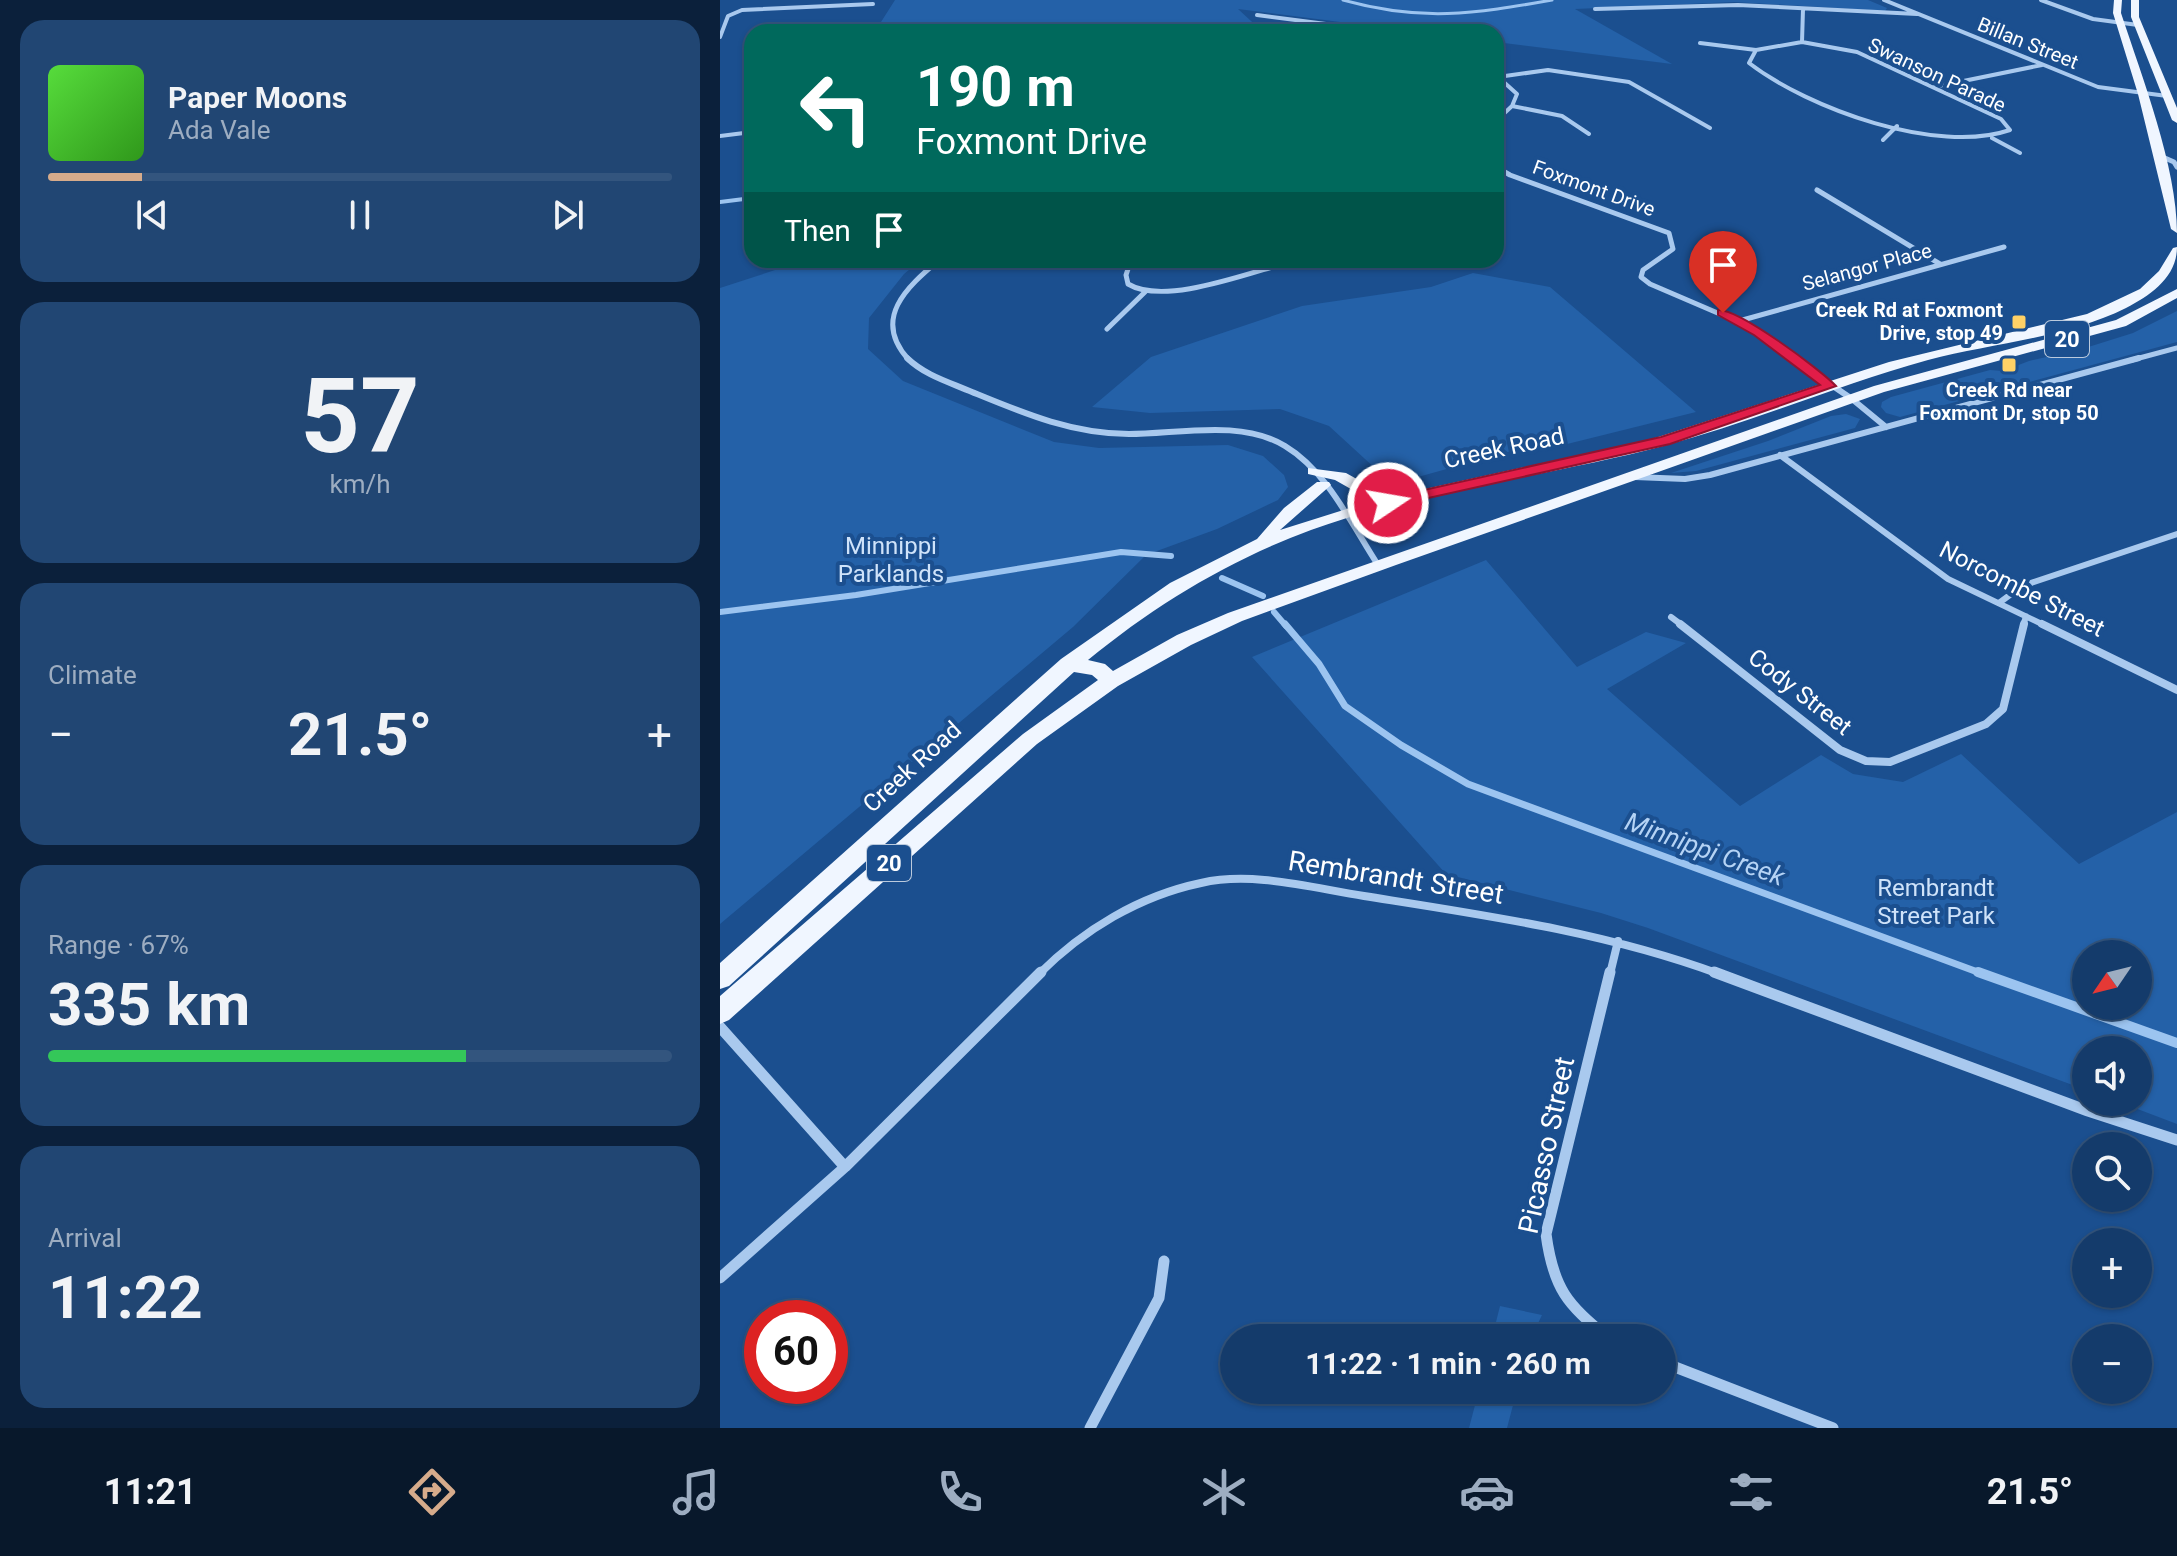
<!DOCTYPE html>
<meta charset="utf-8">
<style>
:root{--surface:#143b6b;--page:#214673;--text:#f1f3f6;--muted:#9dadc1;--line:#33557e;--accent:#d6ab8b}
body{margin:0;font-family:Roboto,sans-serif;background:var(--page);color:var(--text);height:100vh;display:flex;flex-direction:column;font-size:30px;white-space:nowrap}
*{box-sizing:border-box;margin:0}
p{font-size:26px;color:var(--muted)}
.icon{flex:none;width:44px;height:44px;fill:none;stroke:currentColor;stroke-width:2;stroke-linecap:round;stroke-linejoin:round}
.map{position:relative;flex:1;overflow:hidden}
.details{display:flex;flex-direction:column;gap:20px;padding:20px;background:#0b203b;width:720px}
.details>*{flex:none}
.hud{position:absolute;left:24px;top:24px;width:760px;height:244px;border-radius:24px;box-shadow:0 2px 6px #0004,0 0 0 2px var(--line);background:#00695c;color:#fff;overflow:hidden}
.needle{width:52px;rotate:235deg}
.buttons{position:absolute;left:1352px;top:940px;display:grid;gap:16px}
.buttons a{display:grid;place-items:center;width:80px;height:80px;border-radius:50%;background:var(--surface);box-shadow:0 2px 6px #0004,0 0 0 2px var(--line);font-size:40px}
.speed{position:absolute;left:24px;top:1300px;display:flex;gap:16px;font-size:40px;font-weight:700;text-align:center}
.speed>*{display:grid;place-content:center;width:104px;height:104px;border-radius:50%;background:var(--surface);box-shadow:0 2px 6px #0004,0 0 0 2px var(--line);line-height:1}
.speed .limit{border:12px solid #d22;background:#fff;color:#111}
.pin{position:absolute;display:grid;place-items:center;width:68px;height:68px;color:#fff;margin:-82px -34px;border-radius:50% 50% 50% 0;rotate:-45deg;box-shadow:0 0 8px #0007}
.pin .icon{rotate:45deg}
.me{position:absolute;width:88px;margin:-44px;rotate:78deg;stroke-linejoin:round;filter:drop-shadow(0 0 6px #0008)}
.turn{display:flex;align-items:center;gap:28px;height:168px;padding:0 40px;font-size:36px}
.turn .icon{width:104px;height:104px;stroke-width:2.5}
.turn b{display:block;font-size:56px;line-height:68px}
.then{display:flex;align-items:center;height:76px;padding:0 40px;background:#0003;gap:16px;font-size:30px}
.big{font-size:60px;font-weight:700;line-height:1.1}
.details .widget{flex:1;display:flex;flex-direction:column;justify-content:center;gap:12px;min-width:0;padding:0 28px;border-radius:24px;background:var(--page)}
.details .dial{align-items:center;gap:0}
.dial b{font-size:104px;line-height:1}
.song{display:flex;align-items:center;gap:24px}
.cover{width:96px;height:96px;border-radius:12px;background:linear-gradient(135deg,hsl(110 70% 55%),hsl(110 70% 35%))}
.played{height:8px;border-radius:4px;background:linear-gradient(90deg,var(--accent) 15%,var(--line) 15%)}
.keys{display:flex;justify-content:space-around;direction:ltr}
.heat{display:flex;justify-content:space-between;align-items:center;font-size:44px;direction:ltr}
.charge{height:12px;border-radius:6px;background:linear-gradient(90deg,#34c759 67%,var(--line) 0)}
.trip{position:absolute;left:500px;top:1324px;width:456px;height:80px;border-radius:40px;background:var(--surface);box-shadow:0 2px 6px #0004,0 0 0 2px var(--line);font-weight:700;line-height:80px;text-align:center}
.dock{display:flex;height:128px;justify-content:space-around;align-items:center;background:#08182b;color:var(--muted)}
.dock .icon{width:56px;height:56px}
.dock .on{color:var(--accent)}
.dock b{font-size:36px;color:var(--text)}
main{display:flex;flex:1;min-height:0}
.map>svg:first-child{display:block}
.green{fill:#2461a8;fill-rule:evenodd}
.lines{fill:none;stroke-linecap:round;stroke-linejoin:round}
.stream-far4{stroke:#9cc4f0;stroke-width:3}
.stream-far3{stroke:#9cc4f0;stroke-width:4}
.stream-far2{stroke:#9cc4f0;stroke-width:6}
.stream-far1{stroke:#9cc4f0;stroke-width:7}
.stream{stroke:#9cc4f0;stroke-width:10}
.street-far4{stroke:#a9c9ee;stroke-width:4}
.street-far3{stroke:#a9c9ee;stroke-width:5}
.street-far2{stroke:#a9c9ee;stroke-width:6}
.street-far1{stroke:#a9c9ee;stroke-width:8}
.street{stroke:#a9c9ee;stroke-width:11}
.primary{fill:#f0f6ff;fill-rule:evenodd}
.route{fill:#e11d48;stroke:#92132f;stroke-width:2}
.poi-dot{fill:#ffd166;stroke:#1b4f8f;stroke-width:3}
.labels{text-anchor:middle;stroke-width:8;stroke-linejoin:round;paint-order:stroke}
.far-street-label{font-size:20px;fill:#fff;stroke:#1b4f8f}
.far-poi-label{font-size:20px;font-weight:bold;fill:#fff;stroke:#1b4f8f;text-anchor:end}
.shield{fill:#1b4f8f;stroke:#bbcadd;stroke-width:2}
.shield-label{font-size:22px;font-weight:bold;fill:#fff}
.street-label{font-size:24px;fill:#fff;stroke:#1b4f8f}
.park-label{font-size:24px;fill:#cfe3fa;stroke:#1b4f8f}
.water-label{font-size:26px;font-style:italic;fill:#b5d3f5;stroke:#1b4f8f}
.near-street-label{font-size:28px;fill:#fff;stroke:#1b4f8f}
</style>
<main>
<section class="details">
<div class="widget">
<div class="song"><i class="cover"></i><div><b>Paper Moons</b><p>Ada Vale</p></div></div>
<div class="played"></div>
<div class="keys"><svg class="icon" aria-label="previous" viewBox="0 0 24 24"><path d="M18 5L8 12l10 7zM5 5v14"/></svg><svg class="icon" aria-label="pause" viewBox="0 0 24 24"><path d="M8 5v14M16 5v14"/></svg><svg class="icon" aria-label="next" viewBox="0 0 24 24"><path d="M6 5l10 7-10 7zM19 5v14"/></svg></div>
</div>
<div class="widget dial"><b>57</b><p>km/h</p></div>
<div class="widget"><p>Climate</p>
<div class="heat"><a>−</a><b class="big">21.5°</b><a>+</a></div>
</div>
<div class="widget"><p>Range · 67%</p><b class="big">335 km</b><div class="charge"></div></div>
<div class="widget"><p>Arrival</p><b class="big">11:22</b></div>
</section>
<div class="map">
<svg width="1457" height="1428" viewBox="0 0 1457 1428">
<rect width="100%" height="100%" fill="#1b4f8f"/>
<path class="green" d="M175,0h973l19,8 -2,3 -151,-9 -159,7 97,55 -176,-22v-10h-78l-180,-23 25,23h-42l-10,-9 -70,9h-354l1,-6 93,-4z
M86,260h115l-17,14 -35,44 -1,31 35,32 151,61 45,6 129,-3 35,11 21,19 4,12 -10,13 -61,29 -71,26 -73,72 -353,297v-636z
M753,273l77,14 146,125 -149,37 -32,1 -97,27 -20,-1 -21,-6 -48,-44 -49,-17 -130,4 -58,-6 59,-50 151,-51 129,-19z
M1457,311v31l-277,75 -14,-4 -5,-6 1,-5 9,-5 99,-27 13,1 26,-10 53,-12 51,-16z
M1126,414l14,5 -5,9 -159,43 -25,2 97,-32 63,-25z
M766,560l91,107 69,-35 40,11 -79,46 133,117 81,-51 32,19 50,8 58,-28 118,110 98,-52v312l-58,-22h19v-52h-52v40l-438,-162 -47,-15 -155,-39 -194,-217zM1418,954v52h-52v-52z
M780,1306l42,9 -11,23h-39z
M759,1390h38l-10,38h-38z"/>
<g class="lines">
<path class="stream-far4" d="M623,0c78,22 131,14 209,0"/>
<path class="stream-far3" d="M0,202l32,-4"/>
<path class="stream-far2" d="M502,578l41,18
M0,612l136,-17 265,-43 50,4
M554,612l12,14"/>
<path class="stream-far1" d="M565,624l34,40 26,42 56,39 67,39 515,190"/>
<path class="stream" d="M1258,972l199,71"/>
<path class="street-far4" d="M1164,0l214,87 69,9
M1321,0l52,19 45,6
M875,9l143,-4 179,9
M537,15l131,17
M0,37l8,-21 14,-6 131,-6
M1082,42l55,10 144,67 9,11c-73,25 -201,-21 -261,-67l7,-13z
M1082,42l1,-33
M980,43l56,7
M778,77l50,-7 81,12 81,46
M1214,87l108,-22
M792,106l50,10 27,18
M776,121l16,-15 5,-12 -20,-18
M0,136l32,-4
M1272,138l28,15
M1163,140l14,-14
M1438,155l4,2"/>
<path class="street-far3" d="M1438,155l16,7 3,5
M776,167l14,8 159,58 4,16 -30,21 -2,7 9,7 98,42 47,34
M1097,190l123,74
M411,260l-5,15 2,9c38,23 127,-14 169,-24
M1019,321l265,-74
M387,329l38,-37
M189,360c-38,-41 -2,-73 30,-100
M1412,360l45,-12"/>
<path class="street-far2" d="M187,358c19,18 42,24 65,34 51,21 100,42 157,42 49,0 112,-15 156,12 42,25 67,79 93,119
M1072,358l60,41 34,28
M1060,455l168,124 98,47
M915,477l50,2 25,-4 429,-117
M1279,603l23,-17 155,-52
M951,617l12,9
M1303,626l3,-10"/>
<path class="street-far1" d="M960,624l160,126 26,11 24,1 96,-38 17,-15 21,-85
M1322,624l135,66
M319,974c44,-44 100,-78 162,-91 52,-12 111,5 163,13 120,19 241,36 355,78
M890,974l8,-33"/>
<path class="street" d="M994,972l374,139 89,29
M0,1027l125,140
M0,1278l125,-111 196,-195
M889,1338c-42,-32 -56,-51 -63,-104l64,-262
M942,1362l171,66
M370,1428l69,-130 5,-37"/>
<path class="primary" d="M1394,0h8l-1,13c21,64 56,154 56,220l-6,-4 -33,-135 -25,-81z
M1411,0h8v17l38,91v15l-5,-3 -41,-103z
M1457,247c0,30 -26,48 -51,61 -60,30 -134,35 -198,52 -90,25 -175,62 -265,86 -116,31 -239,43 -352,84 -82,30 -156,75 -223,130l17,4 8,7 64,-36 51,-22 646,-227 242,-66 61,-31v9l-51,28 -242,66 -488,173 -154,56 -51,24 -73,41 -81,58 -308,276 -9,4v-28l303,-262 75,-54 -6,-5 -18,-3 -345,314 -9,3v-26l341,-304 109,-76 87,-44 27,-31 33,-26h12l2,3 -51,45 92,-29 -37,-21 -27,-6v-6l38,5 43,24 263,-58 237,-77 198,-48 53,-25 19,-18 14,-23z"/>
</g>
<path class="route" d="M998,310c20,-2 103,60 118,76l-166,58 -282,63 -8,-4 8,-5 273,-61 159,-52 -66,-50 -36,-20z"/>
<g class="poi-dot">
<rect x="1291" y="314" width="16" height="16" rx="4"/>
<rect x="1281" y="357" width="16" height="16" rx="4"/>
</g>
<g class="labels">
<g class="far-street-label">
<text transform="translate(1308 43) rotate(22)" y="7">Billan Street</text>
<text transform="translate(1217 75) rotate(25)" y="7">Swanson Parade</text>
<text transform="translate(874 188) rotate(20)" y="7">Foxmont Drive</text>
<text transform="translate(1147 267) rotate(-15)" y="7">Selangor Place</text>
</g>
<g class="far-poi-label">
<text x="1283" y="317">Creek Rd at Foxmont<tspan x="1283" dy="23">Drive, stop 49</tspan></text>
<text x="1289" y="397" text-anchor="middle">Creek Rd near<tspan x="1289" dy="23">Foxmont Dr, stop 50</tspan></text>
</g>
<g class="shield">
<rect x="1325" y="321" width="44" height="36" rx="6"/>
<rect x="147" y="845" width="44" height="36" rx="6"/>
</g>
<g class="shield-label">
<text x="1347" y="347">20</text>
<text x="169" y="871">20</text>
</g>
<g class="street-label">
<text transform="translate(784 448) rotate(-12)" y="8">Creek Road</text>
<text transform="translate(1302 589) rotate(27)" y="8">Norcombe Street</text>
<text transform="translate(1080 692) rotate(38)" y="8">Cody Street</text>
<text transform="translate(192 767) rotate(-42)" y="8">Creek Road</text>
</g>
<g class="park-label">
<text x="171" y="554">Minnippi<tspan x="171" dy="28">Parklands</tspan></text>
<text x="1216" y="896">Rembrandt<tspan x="1216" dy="28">Street Park</tspan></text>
</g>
<g class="water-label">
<text transform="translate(985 849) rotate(20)" y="9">Minnippi Creek</text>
</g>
<g class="near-street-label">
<text transform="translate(676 877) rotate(9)" y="10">Rembrandt Street</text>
<text transform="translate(826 1145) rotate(-78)" y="10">Picasso Street</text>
</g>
</g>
</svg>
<div class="buttons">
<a><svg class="needle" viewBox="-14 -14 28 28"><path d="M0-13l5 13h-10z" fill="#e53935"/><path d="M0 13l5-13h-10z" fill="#9dadc1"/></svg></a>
<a><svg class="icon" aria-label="sound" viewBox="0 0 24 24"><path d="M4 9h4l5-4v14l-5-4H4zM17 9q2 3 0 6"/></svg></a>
<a><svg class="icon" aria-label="search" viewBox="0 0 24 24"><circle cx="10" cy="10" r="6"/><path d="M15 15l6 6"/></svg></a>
<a>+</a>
<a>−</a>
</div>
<div class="speed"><div class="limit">60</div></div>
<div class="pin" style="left:1003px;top:313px;background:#d93025"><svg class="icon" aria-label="arrive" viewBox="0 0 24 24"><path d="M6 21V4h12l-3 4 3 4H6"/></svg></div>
<svg class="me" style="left:668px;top:503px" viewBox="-20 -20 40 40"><circle r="17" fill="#e11d48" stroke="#fff" stroke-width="3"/><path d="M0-11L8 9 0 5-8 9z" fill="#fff"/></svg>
<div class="trip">11:22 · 1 min · 260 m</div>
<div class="hud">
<div class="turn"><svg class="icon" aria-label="left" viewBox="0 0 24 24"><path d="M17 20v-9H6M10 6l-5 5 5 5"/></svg><div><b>190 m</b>Foxmont Drive</div></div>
<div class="then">Then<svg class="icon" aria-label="arrive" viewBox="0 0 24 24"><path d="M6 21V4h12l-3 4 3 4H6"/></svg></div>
</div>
</div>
</main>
<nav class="dock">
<b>11:21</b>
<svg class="icon on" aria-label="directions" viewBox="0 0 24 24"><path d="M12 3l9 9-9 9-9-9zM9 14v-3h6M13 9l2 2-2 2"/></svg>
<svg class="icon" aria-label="music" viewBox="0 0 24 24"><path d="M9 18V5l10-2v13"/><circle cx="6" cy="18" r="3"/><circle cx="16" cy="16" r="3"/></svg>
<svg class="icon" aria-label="phone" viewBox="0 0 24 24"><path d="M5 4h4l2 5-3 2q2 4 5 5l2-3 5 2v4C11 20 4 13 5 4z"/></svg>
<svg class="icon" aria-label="climate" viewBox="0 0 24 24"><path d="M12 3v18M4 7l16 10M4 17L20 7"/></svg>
<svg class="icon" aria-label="car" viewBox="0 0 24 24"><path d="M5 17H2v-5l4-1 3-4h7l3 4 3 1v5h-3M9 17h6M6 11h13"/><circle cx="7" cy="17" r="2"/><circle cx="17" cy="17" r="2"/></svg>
<svg class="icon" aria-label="filters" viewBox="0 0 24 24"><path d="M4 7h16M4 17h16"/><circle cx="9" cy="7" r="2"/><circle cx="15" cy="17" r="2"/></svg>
<b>21.5°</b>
</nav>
